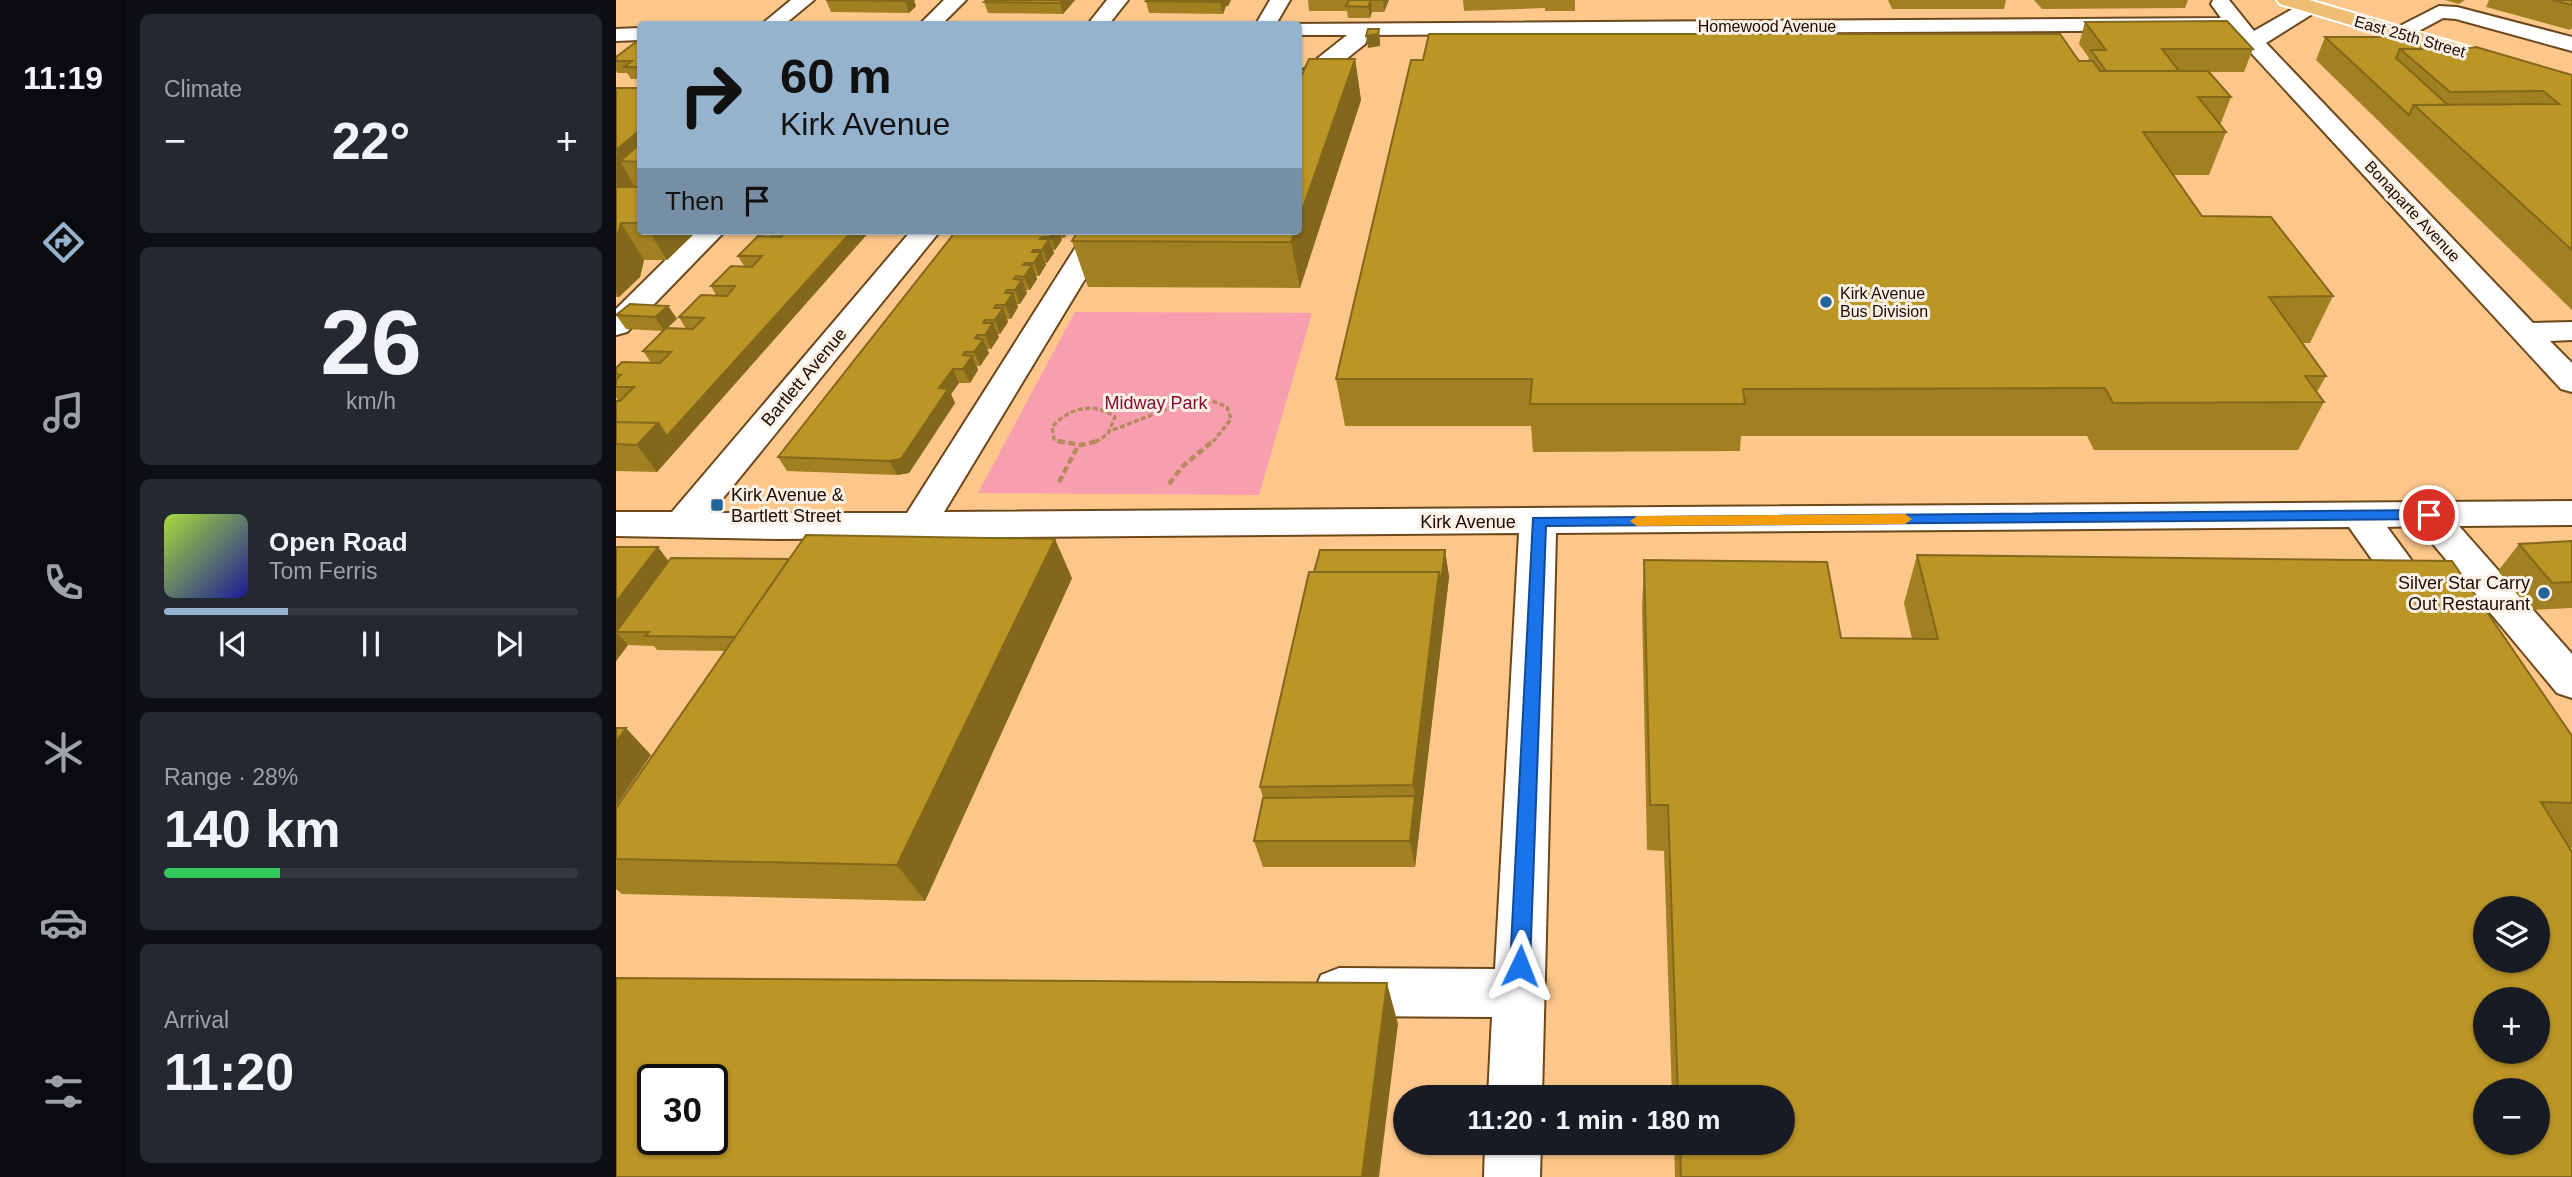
<!DOCTYPE html>
<meta charset="utf-8">
<style>
:root{--surface:#171b24;--page:#242831;--text:#f1f3f6;--muted:#9ea1a6;--line:#363941;--accent:#95b3cd}
body{margin:0;font-family:Arial,sans-serif;background:var(--page);color:var(--text);height:100vh;display:flex;flex-direction:column;font-size:26px;white-space:nowrap}
*{box-sizing:border-box;margin:0}
p{font-size:23px;color:var(--muted)}
.icon{flex:none;width:38px;height:38px;fill:none;stroke:currentColor;stroke-width:2;stroke-linecap:round;stroke-linejoin:round}
.map{position:relative;flex:1;overflow:hidden}
.sheet{display:flex;flex-direction:column;gap:14px;padding:14px;background:#0d0f14;width:490px}
.sheet>*{flex:none}
.guide{position:absolute;left:21px;top:21px;width:665px;height:214px;border-radius:7px;box-shadow:0 2px 5px #0004;background:#95b3cd;color:#111;overflow:hidden}
.tools{position:absolute;left:1857px;top:896px;display:grid;gap:14px}
.tools a{display:grid;place-items:center;width:77px;height:77px;border-radius:50%;background:var(--surface);box-shadow:0 2px 5px #0004;font-size:35px}
.speed{position:absolute;left:21px;top:1064px;display:flex;gap:14px;font-size:35px;font-weight:700;text-align:center}
.speed>*{display:grid;place-content:center;width:91px;height:91px;border-radius:50%;background:var(--surface);box-shadow:0 2px 5px #0004;line-height:1}
.speed .limit{border:4px solid #111;border-radius:10px;background:#fff;color:#111}
.pin{position:absolute;display:grid;place-items:center;width:60px;height:60px;color:#fff;margin:-30px;border:4px solid #fff;border-radius:50%;box-shadow:0 2px 7px #0007}
.me{position:absolute;width:77px;margin:-38px;rotate:2deg;stroke-linejoin:round;filter:drop-shadow(0 0 5px #0008)}
.turn{display:flex;align-items:center;gap:24px;height:147px;padding:0 28px;font-size:32px}
.turn .icon{width:91px;height:91px;stroke-width:2.5}
.turn b{display:block;font-size:49px;line-height:60px}
.then{display:flex;align-items:center;height:66px;padding:0 28px;background:#0003;gap:14px;font-size:26px}
.big{font-size:52px;font-weight:700;line-height:1.1}
.sheet .card{flex:1;display:flex;flex-direction:column;justify-content:center;gap:10px;min-width:0;padding:0 24px;border-radius:10px;background:var(--page)}
.sheet .dial{align-items:center;gap:0}
.dial b{font-size:91px;line-height:1}
.song{display:flex;align-items:center;gap:21px}
.cover{width:84px;height:84px;border-radius:10px;background:linear-gradient(135deg,hsl(80 70% 55%),hsl(240 70% 35%))}
.played{height:7px;border-radius:4px;background:linear-gradient(90deg,var(--accent) 30%,var(--line) 30%)}
.keys{display:flex;justify-content:space-around;direction:ltr}
.heat{display:flex;justify-content:space-between;align-items:center;font-size:38px;direction:ltr}
.charge{height:10px;border-radius:5px;background:linear-gradient(90deg,#34c759 28%,var(--line) 0)}
.trip{position:absolute;left:777px;top:1085px;width:402px;height:70px;border-radius:35px;background:var(--surface);box-shadow:0 2px 5px #0004;font-weight:700;line-height:70px;text-align:center}
main{display:flex;flex:1;min-height:0}
.tab-bar{display:flex;flex-direction:column;width:126px;justify-content:space-around;align-items:center;background:#090b0e;color:var(--muted)}
.tab-bar .icon{width:49px;height:49px}
.tab-bar .selected{color:var(--accent)}
.tab-bar b{font-size:32px;color:var(--text)}
.map>svg:first-child{display:block}
.green{fill:#f79fae}
.lines{fill:none;stroke-linecap:round;stroke-linejoin:round}
.minor-casing{stroke:#6c471a;stroke-width:4}
.major-casing{stroke:#fff;stroke-width:4}
.path-far1{stroke:#b58a5e;stroke-width:3.5;stroke-dasharray:5 2.5;stroke-linecap:butt}
.path{stroke:#b58a5e;stroke-width:4.5;stroke-dasharray:7 3.5;stroke-linecap:butt}
.minor{fill:#fff;fill-rule:evenodd}
.major{fill:#efbe74;fill-rule:evenodd}
.wall{fill:#a18021}
.shaded-wall{fill:#83681b}
.building{fill:#bb9526;stroke:#83681b;stroke-width:2;fill-rule:evenodd}
.route{fill:#1a73e8;stroke:#114b97;stroke-width:2}
.slow{fill:#f59e0b}
.poi-dot{fill:#25649a;stroke:#fcf1e5;stroke-width:2.5}
.labels{text-anchor:middle;stroke-width:6;stroke-linejoin:round;paint-order:stroke}
.far-street-label{font-size:16px;fill:#1d0a00;stroke:#fcf1e5}
.far-poi-label{font-size:16px;fill:#1d0a00;stroke:#fcf1e5;text-anchor:start}
.street-label{font-size:18px;fill:#1d0a00;stroke:#fcf1e5}
.park-label{font-size:18px;fill:#860c37;stroke:#fcf1e5}
.poi-label{font-size:18px;fill:#1d0a00;stroke:#fcf1e5;text-anchor:start}
</style>
<main>
<nav class="tab-bar">
<b>11:19</b>
<svg class="icon selected" aria-label="directions" viewBox="0 0 24 24"><path d="M12 3l9 9-9 9-9-9zM9 14v-3h6M13 9l2 2-2 2"/></svg>
<svg class="icon" aria-label="music" viewBox="0 0 24 24"><path d="M9 18V5l10-2v13"/><circle cx="6" cy="18" r="3"/><circle cx="16" cy="16" r="3"/></svg>
<svg class="icon" aria-label="phone" viewBox="0 0 24 24"><path d="M5 4h4l2 5-3 2q2 4 5 5l2-3 5 2v4C11 20 4 13 5 4z"/></svg>
<svg class="icon" aria-label="climate" viewBox="0 0 24 24"><path d="M12 3v18M4 7l16 10M4 17L20 7"/></svg>
<svg class="icon" aria-label="car" viewBox="0 0 24 24"><path d="M5 17H2v-5l4-1 3-4h7l3 4 3 1v5h-3M9 17h6M6 11h13"/><circle cx="7" cy="17" r="2"/><circle cx="17" cy="17" r="2"/></svg>
<svg class="icon" aria-label="filters" viewBox="0 0 24 24"><path d="M4 7h16M4 17h16"/><circle cx="9" cy="7" r="2"/><circle cx="15" cy="17" r="2"/></svg>
</nav>
<section class="sheet">
<div class="card"><p>Climate</p>
<div class="heat"><a>−</a><b class="big">22°</b><a>+</a></div>
</div>
<div class="card dial"><b>26</b><p>km/h</p></div>
<div class="card">
<div class="song"><i class="cover"></i><div><b>Open Road</b><p>Tom Ferris</p></div></div>
<div class="played"></div>
<div class="keys"><svg class="icon" aria-label="previous" viewBox="0 0 24 24"><path d="M18 5L8 12l10 7zM5 5v14"/></svg><svg class="icon" aria-label="pause" viewBox="0 0 24 24"><path d="M8 5v14M16 5v14"/></svg><svg class="icon" aria-label="next" viewBox="0 0 24 24"><path d="M6 5l10 7-10 7zM19 5v14"/></svg></div>
</div>
<div class="card"><p>Range · 28%</p><b class="big">140 km</b><div class="charge"></div></div>
<div class="card"><p>Arrival</p><b class="big">11:20</b></div>
</section>
<div class="map">
<svg width="1956" height="1177" viewBox="0 0 1956 1177">
<rect width="100%" height="100%" fill="#fdc78b"/>
<path class="green" d="M459,312l237,1 -53,182 -281,-2z"/>
<g class="lines">
<defs>
<path id="minor" d="M175,0h23l-29,24h-23z
M328,0h22l-24,24h-22z
M491,0h21l-19,24h-21z
M654,0h20l-14,24h-20z
M1597,0h16l25,31 49,-28h14l3,4 -3,4 -51,32 267,280 39,-1v18l-22,1 22,22v29l-11,-3 -331,-359 -861,5 -4,9 -59,47 -8,2v-19l49,-39h-49v-11h-8l931,-6 -10,-14z
M1823,6l18,1 115,30v14l-116,-32 -13,-1 -41,22 -8,-1 -3,-5 3,-5z
M24,28v12l-24,1v-12z
M79,231h30l-98,101 -11,3v-26z
M295,231h29l-229,282h196l179,-282h28l-170,281 1628,-11v24l-113,1 113,128v44l-15,-5 -139,-167 -31,1 55,75 -5,10 -14,4 -14,-4 -60,-85 -793,6 -14,564h-54l4,-80 -153,-1 -18,-7 -7,-17 7,-17 18,-7 156,1 24,-436 -738,6 -165,-3v-24h56z
M869,1143h56l-1,34h-56z"/>
<path id="major" d="M1661,0h32l263,77v14l-292,-87z"/>
</defs>
<use href="#minor" class="minor-casing"/>
<use href="#major" class="major-casing"/>
<path class="path-far1" d="M497,430l69,-27 28,-3 17,7 4,12 -19,24
M446,443l-8,-4 -2,-12c17,-19 41,-26 63,-10l-7,17 -14,9"/>
<path class="path" d="M442,441l23,4 17,-4
M443,482l19,-36
M553,484l14,-18 30,-25"/>
<use href="#minor" class="minor"/>
<use href="#major" class="major"/>
</g>
<path class="wall" d="M210,0h89l-1,1 2,5 -7,7 -78,-1z
M370,0h89l-12,14 -75,-1 -4,-11z
M615,0l-3,6h-2l-3,8 -74,-1 -3,-12z
M692,0h81l-5,12h-12l-2,6h-22l-1,-7h-38z
M847,0h112v11h-30v-3l-81,3z
M1272,0h118l-2,9h-112z
M1418,0h154l-3,8 -143,1z
M1829,0h20l-6,4z
M1873,0h83v28l-2,2 -84,-23z
M1469,22l168,27 -9,23h-34l21,25 -11,28 6,7 -17,43h-36l29,41 131,80 -23,47h-8l24,33 -9,16 7,10 -26,48h-204l-7,-14h-346l-1,15 -207,1 -2,-26h-186l-9,-47 743,-318h9l1,-3 -10,-14z
M1709,37l128,14 119,24v235l-256,-250z
M24,39v40h-9l-4,-6h-9l-2,-2v-14z
M739,59l6,41 -61,188 -212,-1 -16,-46 226,-10z
M0,88h24v143h57l-30,29h-23l-4,17 -21,20h-3z
M152,231h102l-213,241 -41,-1v-70h2l-2,-4v-29l35,-5 -8,-12 20,-20 -37,-2 -10,-14 52,-9 9,13 -10,9 19,1 -7,-12 37,-22 -5,-9 33,-20 -6,-10 33,-20z
M340,231h113l-5,7h-3l1,2 -7,10h-2l1,3 -7,10h-2l1,2 -7,11h-3l1,3 -7,11h-4l1,3 -7,11h-3l1,3 -7,12h-4l1,3 -8,12h-3l2,3 -8,12h-4l2,4 -9,13h-3l1,4 -8,13h-11l-8,11 4,9 -46,70 -12,2 -110,-4 -9,-14z
M1956,541v67l-42,2 -32,-39 21,-27z
M0,547l53,14 403,17 -147,323 -303,-7 -6,-5v-81l109,-157 -68,-1 -3,-4 -26,-1 -12,16z
M829,550l4,27 -34,290h-152l-9,-26 9,-43 -3,-11 54,-215z
M1301,555l655,181v111l-2,2 2,328h-897l-1,-34h109v-46h-111l-8,-246 -17,-1 -5,-242 2,-48 197,78 71,1 -8,-36z"/>
<path class="shaded-wall" d="M290,0h9l-1,1 2,5 -7,7 -4,-12z
M446,0h13l-12,14 -3,-11z
M603,0h12l-3,6h-2l-3,8z
M755,0l1,12 -2,6 -2,-11z
M767,0h6l-5,12z
M763,29l1,12v5l-12,2 -2,-12z
M739,59l6,41 -61,188 -9,-46 4,-11h3v-9z
M24,130v32l-20,-1 15,26 -11,10 -8,-13v-34z
M5,223l23,37 -4,17 -21,20 -3,-4v-53z
M33,231h48l-30,29z
M236,231h18l-213,241 -20,-27 21,-22z
M438,231h4l4,9 -7,10 -5,-13z
M446,231h7l-5,7z
M426,237l3,9 4,-7 5,14 -7,10 -7,-24z
M417,250l4,8 4,-6 5,13 -7,11 -5,-13 -2,-11z
M409,263l3,8 4,-6 5,14 -7,11 -6,-13 -1,-12z
M400,276l3,8 3,-4 5,13 -7,11 -5,-14 -1,-11z
M391,290l3,7 3,-4 5,14 -7,12 -6,-14v-12z
M380,305l3,8 4,-5 5,14 -8,12 -5,-14 -1,-12z
M52,306l9,13 -13,12 -9,-14z
M369,320l4,9 4,-6 6,14 -8,12 -6,-14 -2,-12z
M361,335l4,8 2,-3 6,13 -9,13 -6,-14 1,-14z
M349,352l4,8 3,-4 6,14 -8,13 -7,-14v-14z
M337,369l6,14 -8,11 4,9 -46,70 -12,2 -8,-14z
M439,539l17,39 -147,323 -28,-36z
M42,547l21,28 -63,57v-30z
M829,550l4,27 -34,290 -5,-26 5,-45 -2,-11 26,-213z
M0,632l12,13 -12,16z
M10,728l25,27 -35,51v-64z
M771,983l11,41 -19,153h-17z"/>
<path class="building" d="M210,0h80l-1,1z
M370,0h76l-2,3 -76,-1z
M531,0h75l-2,2 -74,-1z
M733,0h34h-12l-3,7 -22,-1z
M1937,0h19v5z
M1611,21l26,28h-91l17,22h-73l-15,-21h15l-21,-28z
M752,29h11l-1,5 -12,2z
M813,34h631l19,27h14l7,10h108l23,26h-33l28,35h-83l59,84 69,1 62,79 -64,1 57,79h-21l19,26 -211,1 -8,-15 -362,1 2,15h-215l2,-25h-196l75,-319h12z
M1709,37h80l48,14 -5,1 -8,-3h-40l-4,9 52,47h-34l-5,10z
M24,39v28h-16l8,-6h-16v-4z
M1860,47l96,28v175l-158,-145 145,-1 -16,-13 -93,1 -50,-43h40l8,3z
M693,59h46l-57,163v-139z
M0,88h24v42l-24,20z
M24,144v18l-20,-1z
M0,187h24v36h-19l-5,17z
M170,231h66l-185,205 -9,-13 -42,-1v-21h4l14,-14h-18v-8l5,-4 -5,-1v-6l6,-6 38,1 11,-11 -28,-1 23,-23 27,1 11,-11 -25,-1 22,-22 26,1 8,-10h-24l20,-20 21,1 10,-11h-24l20,-20 23,1z
M340,231h98l-4,6h-8l-2,2h9l-7,11h-9l-1,2h9l-7,11h-9l-2,2h9l-8,12 -8,-1 -2,3 8,1 -7,10h-8l-2,3h8l-8,12h-9l-2,3h9l-8,12h-10l-2,3h10l-8,12h-8l-2,3 8,2 -9,12h-9l-2,3 9,1 -9,13h-10l-14,19 9,1 -47,70 -12,2 -111,-4z
M462,231h217l-4,11 -219,-1z
M14,304l38,2 -13,11 -39,-2z
M0,422l42,1 -21,22 -21,-1z
M190,535l249,4 -158,326 -281,-6v-51z
M1956,541v41l-20,1 -33,-39z
M0,547h42l-42,55z
M704,550h125l-4,33 -2,-11h-125z
M1301,555l535,6 120,175v67l-31,-1 31,50v325h-891l-1,-34h103v-46h-105l-10,-292h-18l-6,-245 183,2 14,76 97,1zM1869,908h53v53h-53zM1869,999h53v53h-53zM1869,1090h53v53h-53z
M55,558l118,1 -54,78 -90,-1 4,-4h-33z
M693,572h130l-26,213 -153,2z
M0,728h10l-10,14z
M799,796l-5,45h-156l9,-43z
M0,978l771,5 -25,194h-746zM37,1080h59v59h-59z"/>
<path class="route" d="M1813,510l7,5 -2,4 -888,7 -16,440 -3,7 -7,3 -7,-3 -3,-7 23,-448z"/>
<path class="slow" d="M1289,514l7,5 -7,5 -268,2 -7,-5 7,-5z"/>
<g class="poi-dot">
<circle cx="1210" cy="302" r="7"/>
<rect x="94" y="498" width="14" height="14" rx="3.5"/>
<circle cx="1928" cy="593" r="7"/>
</g>
<g class="labels">
<g class="far-street-label">
<text x="1151" y="32">Homewood Avenue</text>
<text transform="translate(1794 36) rotate(16)" y="6">East 25th Street</text>
<text transform="translate(1797 211) rotate(47)" y="6">Bonaparte Avenue</text>
</g>
<g class="far-poi-label">
<text x="1224" y="299">Kirk Avenue<tspan x="1224" dy="18">Bus Division</tspan></text>
</g>
<g class="street-label">
<text transform="translate(188 377) rotate(-50)" y="6">Bartlett Avenue</text>
<text x="852" y="528">Kirk Avenue</text>
</g>
<g class="park-label">
<text x="540" y="409">Midway Park</text>
</g>
<g class="poi-label">
<text x="115" y="501">Kirk Avenue &amp;<tspan x="115" dy="21">Bartlett Street</tspan></text>
<text x="1914" y="589" text-anchor="end">Silver Star Carry<tspan x="1914" dy="21">Out Restaurant</tspan></text>
</g>
</g>
</svg>
<div class="tools">
<a><svg class="icon" aria-label="layers" viewBox="0 0 24 24"><path d="M12 4l9 5-9 5-9-5zM3 14l9 5 9-5"/></svg></a>
<a>+</a>
<a>−</a>
</div>
<div class="speed"><div class="limit">30</div></div>
<div class="pin" style="left:1813px;top:515px;background:#d93025"><svg class="icon" aria-label="arrive" viewBox="0 0 24 24"><path d="M6 21V4h12l-3 4 3 4H6"/></svg></div>
<svg class="me" style="left:904px;top:966px" viewBox="-20 -20 40 40"><path d="M0-17L14 15 0 8-14 15z" fill="#1a73e8" stroke="#fff" stroke-width="4"/></svg>
<div class="trip">11:20 · 1 min · 180 m</div>
<div class="guide">
<div class="turn"><svg class="icon" aria-label="right" viewBox="0 0 24 24"><path d="M7 20v-9h11M14 6l5 5-5 5"/></svg><div><b>60 m</b>Kirk Avenue</div></div>
<div class="then">Then<svg class="icon" aria-label="arrive" viewBox="0 0 24 24"><path d="M6 21V4h12l-3 4 3 4H6"/></svg></div>
</div>
</div>
</main>
